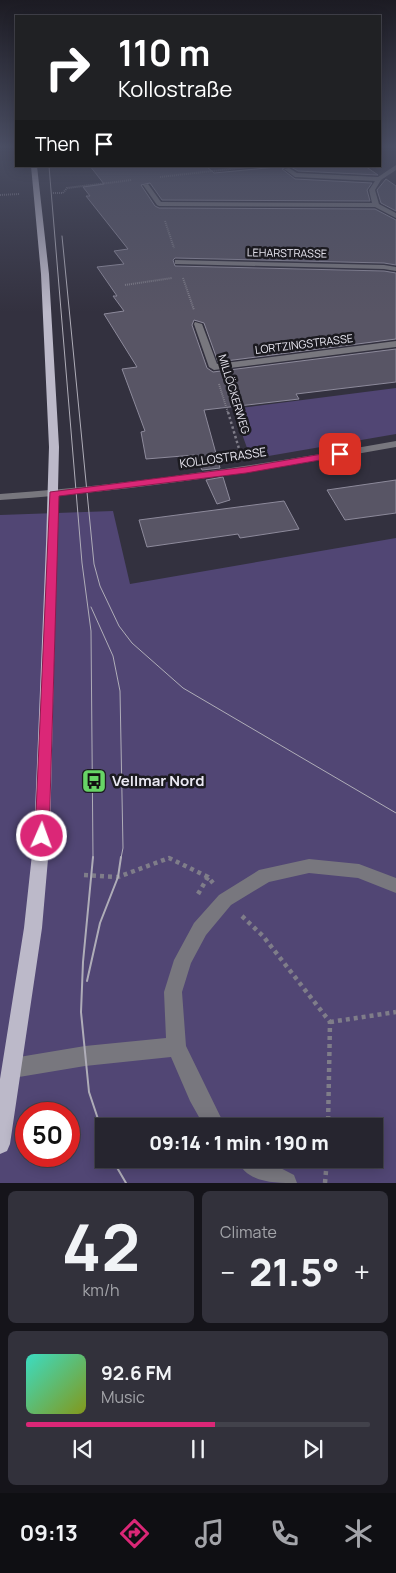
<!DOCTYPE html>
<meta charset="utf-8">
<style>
:root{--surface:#26252f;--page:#32313b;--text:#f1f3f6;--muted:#a4a5aa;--line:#42424b;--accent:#db2777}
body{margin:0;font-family:Manrope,sans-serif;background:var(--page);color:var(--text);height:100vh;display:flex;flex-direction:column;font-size:19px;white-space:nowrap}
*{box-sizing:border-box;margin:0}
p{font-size:16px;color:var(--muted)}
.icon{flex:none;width:28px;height:28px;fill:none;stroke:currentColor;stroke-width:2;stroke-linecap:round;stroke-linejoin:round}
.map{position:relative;height:1183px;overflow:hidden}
.panel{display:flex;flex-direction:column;gap:8px;padding:8px;background:#15141a;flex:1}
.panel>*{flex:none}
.hud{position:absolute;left:15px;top:15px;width:366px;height:152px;border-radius:0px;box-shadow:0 2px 12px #0003,0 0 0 1px var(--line);background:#202124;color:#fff;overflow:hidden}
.speed{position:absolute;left:15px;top:1102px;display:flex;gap:10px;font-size:25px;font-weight:700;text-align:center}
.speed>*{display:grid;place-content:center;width:65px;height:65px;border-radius:50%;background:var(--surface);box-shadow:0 2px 12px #0003,0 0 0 1px var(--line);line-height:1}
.speed .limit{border:8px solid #d22;background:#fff;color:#111}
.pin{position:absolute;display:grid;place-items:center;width:42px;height:42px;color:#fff;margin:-21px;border-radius:10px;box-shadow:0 2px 8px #0006}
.me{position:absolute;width:55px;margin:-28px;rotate:2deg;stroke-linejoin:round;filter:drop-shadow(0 0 4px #0008)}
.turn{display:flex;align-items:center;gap:18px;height:105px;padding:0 20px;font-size:22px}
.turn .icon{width:65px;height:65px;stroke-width:2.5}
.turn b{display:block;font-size:35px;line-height:42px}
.then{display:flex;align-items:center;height:48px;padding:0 20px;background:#0003;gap:10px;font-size:19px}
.big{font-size:38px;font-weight:800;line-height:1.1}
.panel .card{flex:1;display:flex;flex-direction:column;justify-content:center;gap:8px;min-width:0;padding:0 18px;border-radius:8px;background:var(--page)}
.panel .dial{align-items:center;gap:0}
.dial b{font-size:65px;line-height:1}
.song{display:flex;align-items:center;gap:15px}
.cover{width:60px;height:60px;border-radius:8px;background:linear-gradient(135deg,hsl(170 70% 55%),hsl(70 70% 35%))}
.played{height:5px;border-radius:2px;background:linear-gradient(90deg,var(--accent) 55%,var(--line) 55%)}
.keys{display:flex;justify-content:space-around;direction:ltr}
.heat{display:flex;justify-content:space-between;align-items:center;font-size:28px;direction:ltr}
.panel .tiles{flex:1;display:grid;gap:8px;grid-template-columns:1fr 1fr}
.card:last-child{grid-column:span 2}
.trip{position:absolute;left:95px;top:1118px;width:288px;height:50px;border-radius:0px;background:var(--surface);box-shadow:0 2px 12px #0003,0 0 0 1px var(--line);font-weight:800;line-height:50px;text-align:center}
.tabs{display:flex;height:80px;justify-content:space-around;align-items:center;background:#0f0f13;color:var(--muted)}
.tabs .icon{width:35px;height:35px}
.tabs .current{color:var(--accent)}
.tabs b{font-size:22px;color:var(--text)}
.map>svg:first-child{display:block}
.green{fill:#514674;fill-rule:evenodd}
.building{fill:#585565;stroke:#8d8a9b}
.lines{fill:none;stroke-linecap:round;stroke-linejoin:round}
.path-far2{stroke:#7f7d89;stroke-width:2;stroke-dasharray:1 1;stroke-linecap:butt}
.path-far1{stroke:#7f7d89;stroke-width:2.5;stroke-dasharray:2.5 2.5;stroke-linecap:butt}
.path{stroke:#7f7d89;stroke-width:4.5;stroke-dasharray:4 4;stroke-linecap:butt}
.minor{fill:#78777e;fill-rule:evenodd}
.major{fill:#bcb9c9;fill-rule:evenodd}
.tram-far1{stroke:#afadb8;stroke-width:1}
.tram{stroke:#afadb8;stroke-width:2}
.route{fill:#db2777;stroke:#8e194d}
.labels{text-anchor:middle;stroke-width:5;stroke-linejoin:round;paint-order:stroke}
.far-street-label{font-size:11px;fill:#eae8f2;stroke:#1b1a20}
.street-label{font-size:12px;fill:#eae8f2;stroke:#1b1a20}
.near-poi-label{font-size:15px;font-weight:bold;fill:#eae8f2;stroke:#1b1a20;text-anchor:start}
</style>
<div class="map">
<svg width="396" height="1183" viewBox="0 0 396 1183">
<rect width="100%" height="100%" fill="#33313f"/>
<path class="green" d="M396,388v46l-145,25 -18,-50z
M113,511l17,73 266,-46v645h-396v-668zM26,1114h43v42h-43zM104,1126h270v33h-270z"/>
<path class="building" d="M90,166h116l8,7 74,-7 -6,3 13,10 77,4 -5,7 3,11 -208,-1 -12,-17 -9,2 14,21 4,2 216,1 21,11v45l-12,-2 -209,-5 -2,2 2,6 209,5 12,2v66l-178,23 -14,-39 -10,-3 -2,5 15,43 6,4 183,-23v33l-100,12 3,5 -95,11 16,58 -18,2 -7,-15 -49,4 -5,-27 4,-1 -23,-62 15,-2 -33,-53 20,-3 -11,-15h4l-20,-29 27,-3 -10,-13 14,-2 -42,-53h4l-7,-9 21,-3z
M289,166h76l13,9 -80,-4z
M386,179l10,7v25l-15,-8 -4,-13z
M223,477l7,23 -13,4 -11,-24z
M396,480v33l-51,7 -18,-30z
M284,501l15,28 -59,9 -2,-4 -91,13 -8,-27z"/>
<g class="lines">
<path class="path-far2" d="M160,177l96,-11
M53,193h10l4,-5 65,-8
M0,195l19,-1
M165,221l9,27
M183,278l11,32
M125,285l47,-7
M219,384l9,29"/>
<path class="path-far1" d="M228,412l12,40"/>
<path class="path" d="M84,875l34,2 51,-19 39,19 5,6
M198,894l10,-17
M242,916l21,20 67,86 -2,104
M330,1022l66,-10
M325,1183l2,-24"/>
<path class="minor" d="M396,165v5l-15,10 -6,10 4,14 17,9v5l-21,-11 -216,-1 -2,-1 -14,-20 5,-1 13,18 211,1 -3,-13 6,-9 -80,-4 -11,-8 5,-1 8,5 81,4z
M175,260l209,5 12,2v4l-12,-2 -206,-5h-3z
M195,322l7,2 15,40 179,-23v6l-182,23 -5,-3 -15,-43z
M396,441v6c-131,23 -263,45 -396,53v-6c133,-9 264,-30 396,-53z
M309,859l50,5 37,14v15l-38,-15 -49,-5 -40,9 -38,23 -25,30 -15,28 -9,29 4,54 39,80h-21l-14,-25 -19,-44 -86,9 -72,12 -7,-3 -3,-7 3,-7 7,-3 72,-12 81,-8 -2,-46 10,-32 20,-37 25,-28 40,-25z
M237,1159h26l31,16 3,8c-23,0 -51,0 -60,-24z"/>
<path class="major" d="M31,166h6l12,108 10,173 -9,389 -8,92 -32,216 -3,7 -7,3v-75l24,-151 10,-92 12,-292 3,-97 -8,-173z"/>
<path class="tram-far1" d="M49,166l33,397 9,68 2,227
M62,236l32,328 6,22 19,40 13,17 51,45 213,125
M91,607l22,49 7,35 3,157 -2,10"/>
<path class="tram" d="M93,857l-10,105 -2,50 8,80 15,45
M87,981l13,-58 18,-46 3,-20
M112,1159l14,24"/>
</g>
<linearGradient id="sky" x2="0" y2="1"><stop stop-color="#1c1b23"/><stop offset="0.47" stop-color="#4a4e63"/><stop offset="1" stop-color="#4a4e63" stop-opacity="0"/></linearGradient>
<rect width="396" height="312" fill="url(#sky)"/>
<path class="route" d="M340,451l4,3 -1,2 -97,17 -187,23 -10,340 -2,4 -5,2 -5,-2 -2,-4 15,-344 196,-25z"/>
<defs>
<symbol id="bus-square" viewBox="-11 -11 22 22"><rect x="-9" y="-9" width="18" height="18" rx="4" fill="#67d466" stroke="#1b1a20"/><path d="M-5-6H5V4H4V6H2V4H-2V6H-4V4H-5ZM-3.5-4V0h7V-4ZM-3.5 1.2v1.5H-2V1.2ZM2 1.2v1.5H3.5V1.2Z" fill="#111"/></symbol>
</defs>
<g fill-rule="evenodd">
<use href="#bus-square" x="80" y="767" width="28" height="28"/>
</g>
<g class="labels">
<g class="far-street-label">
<text transform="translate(287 253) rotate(1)" y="4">LEHARSTRASSE</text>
<text transform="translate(304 344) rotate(-7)" y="4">LORTZINGSTRASSE</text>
<text transform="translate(234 394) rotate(73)" y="4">MILLÖCKERWEG</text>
</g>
<g class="street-label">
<text transform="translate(223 458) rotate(-8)" y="4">KOLLOSTRASSE</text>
</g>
<g class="near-poi-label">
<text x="112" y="786">Vellmar Nord</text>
</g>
</g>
</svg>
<div class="speed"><div class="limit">50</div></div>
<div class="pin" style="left:340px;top:454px;background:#d93025"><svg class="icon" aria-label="arrive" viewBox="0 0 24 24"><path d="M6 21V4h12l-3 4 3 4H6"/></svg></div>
<svg class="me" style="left:42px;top:836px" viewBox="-20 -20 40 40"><circle r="17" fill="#db2777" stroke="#fff" stroke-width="3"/><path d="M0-11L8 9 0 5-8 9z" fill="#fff"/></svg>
<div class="trip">09:14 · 1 min · 190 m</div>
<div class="hud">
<div class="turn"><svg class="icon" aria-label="right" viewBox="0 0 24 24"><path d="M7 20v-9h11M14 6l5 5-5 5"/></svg><div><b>110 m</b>Kollostraße</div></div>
<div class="then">Then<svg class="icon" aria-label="arrive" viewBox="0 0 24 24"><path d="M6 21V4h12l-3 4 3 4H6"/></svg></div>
</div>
</div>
<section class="panel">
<div class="tiles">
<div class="card dial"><b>42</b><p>km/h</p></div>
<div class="card"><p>Climate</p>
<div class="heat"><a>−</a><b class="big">21.5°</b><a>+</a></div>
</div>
<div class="card">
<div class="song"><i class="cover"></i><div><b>92.6 FM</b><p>Music</p></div></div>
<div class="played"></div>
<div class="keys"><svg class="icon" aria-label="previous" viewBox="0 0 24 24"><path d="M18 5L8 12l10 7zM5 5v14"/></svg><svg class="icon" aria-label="pause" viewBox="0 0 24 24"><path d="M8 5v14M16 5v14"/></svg><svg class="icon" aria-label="next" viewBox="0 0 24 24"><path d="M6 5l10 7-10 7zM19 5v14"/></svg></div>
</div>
</div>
</section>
<nav class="tabs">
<b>09:13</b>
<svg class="icon current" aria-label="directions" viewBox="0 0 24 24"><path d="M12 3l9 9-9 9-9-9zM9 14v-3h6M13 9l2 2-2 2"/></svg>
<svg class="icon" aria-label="music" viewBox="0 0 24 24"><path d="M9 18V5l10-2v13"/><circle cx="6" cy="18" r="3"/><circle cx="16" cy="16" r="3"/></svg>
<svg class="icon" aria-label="phone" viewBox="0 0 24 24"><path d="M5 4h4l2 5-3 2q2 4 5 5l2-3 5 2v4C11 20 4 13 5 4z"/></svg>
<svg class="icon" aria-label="climate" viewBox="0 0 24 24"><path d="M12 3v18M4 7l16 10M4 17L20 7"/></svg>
</nav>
